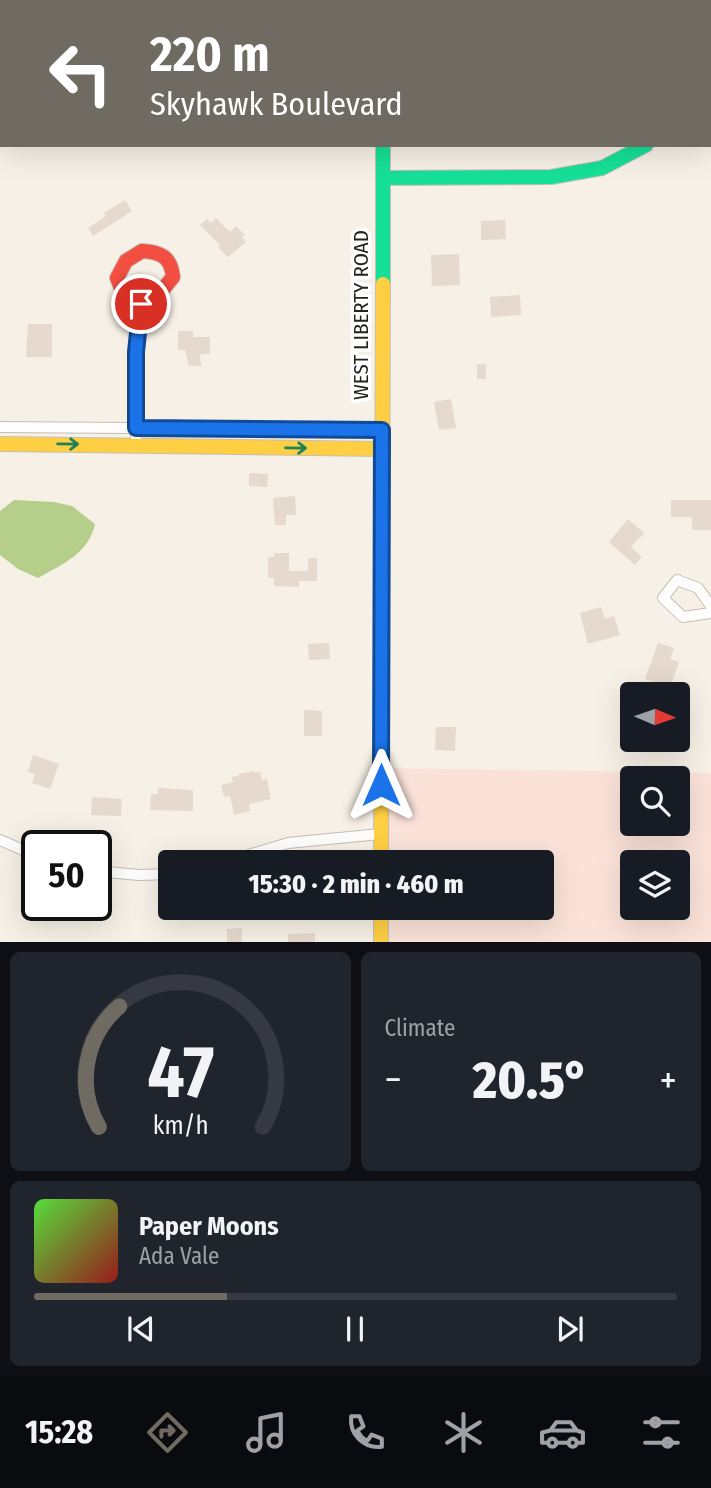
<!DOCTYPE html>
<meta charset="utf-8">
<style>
:root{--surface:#171b24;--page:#20242c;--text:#f1f3f6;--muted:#9ea1a6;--line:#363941;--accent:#6f6a62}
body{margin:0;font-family:"Fira Sans Condensed",sans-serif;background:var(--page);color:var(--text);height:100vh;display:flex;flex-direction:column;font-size:26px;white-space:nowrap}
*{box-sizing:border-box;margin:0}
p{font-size:23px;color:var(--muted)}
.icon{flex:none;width:38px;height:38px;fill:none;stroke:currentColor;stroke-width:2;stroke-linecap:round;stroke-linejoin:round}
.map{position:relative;height:942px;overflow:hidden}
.sheet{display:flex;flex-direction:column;gap:10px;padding:10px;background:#0d0f14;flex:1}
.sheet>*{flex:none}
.guide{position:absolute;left:0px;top:0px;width:712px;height:147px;box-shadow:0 7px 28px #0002;background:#6f6a62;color:#fff;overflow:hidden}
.needle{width:46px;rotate:92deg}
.controls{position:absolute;left:620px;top:682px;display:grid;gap:14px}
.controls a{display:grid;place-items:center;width:70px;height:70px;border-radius:7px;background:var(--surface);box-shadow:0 7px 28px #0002;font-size:35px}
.speed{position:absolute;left:21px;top:830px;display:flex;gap:14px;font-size:35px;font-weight:700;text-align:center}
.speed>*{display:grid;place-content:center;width:91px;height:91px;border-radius:50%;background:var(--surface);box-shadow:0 7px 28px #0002;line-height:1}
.speed .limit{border:4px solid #111;border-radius:10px;background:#fff;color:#111}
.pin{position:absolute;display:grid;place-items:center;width:60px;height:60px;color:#fff;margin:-30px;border:4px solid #fff;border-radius:50%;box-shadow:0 2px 7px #0007}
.me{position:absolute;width:77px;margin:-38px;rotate:0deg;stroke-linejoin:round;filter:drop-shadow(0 0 5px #0008)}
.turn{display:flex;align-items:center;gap:24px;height:147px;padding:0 35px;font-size:32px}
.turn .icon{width:91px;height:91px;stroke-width:2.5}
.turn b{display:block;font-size:49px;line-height:60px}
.big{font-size:52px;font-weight:800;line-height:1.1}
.sheet .tile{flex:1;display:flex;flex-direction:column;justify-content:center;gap:10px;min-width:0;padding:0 24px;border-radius:10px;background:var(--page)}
.sheet .dial{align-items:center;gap:0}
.dial svg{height:182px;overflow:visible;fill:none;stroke:var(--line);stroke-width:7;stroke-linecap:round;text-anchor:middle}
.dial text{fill:var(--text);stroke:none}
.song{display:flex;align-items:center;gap:21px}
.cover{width:84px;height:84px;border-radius:10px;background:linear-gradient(135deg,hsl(110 70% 55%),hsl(0 70% 35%))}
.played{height:7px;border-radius:4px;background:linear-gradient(90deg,var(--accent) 30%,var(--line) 30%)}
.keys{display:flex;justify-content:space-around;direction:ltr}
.heat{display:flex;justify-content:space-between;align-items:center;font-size:38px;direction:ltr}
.sheet .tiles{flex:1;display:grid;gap:10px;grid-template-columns:1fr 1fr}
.tile:last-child{grid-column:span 2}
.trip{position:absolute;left:158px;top:850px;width:396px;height:70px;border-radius:7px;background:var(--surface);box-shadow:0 7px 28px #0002;font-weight:800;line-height:70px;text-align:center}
.menu{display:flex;height:112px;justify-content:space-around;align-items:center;background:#090b0e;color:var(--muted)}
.menu .icon{width:49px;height:49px}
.menu .current{color:var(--accent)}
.menu b{font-size:32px;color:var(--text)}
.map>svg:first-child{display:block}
.green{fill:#fae2d8;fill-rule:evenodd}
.water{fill:#b5ce8a}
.building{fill:#e6d9cd}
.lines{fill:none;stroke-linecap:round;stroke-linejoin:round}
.street-casing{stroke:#c3beb7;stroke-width:12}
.fast-casing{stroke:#c3beb7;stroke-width:16}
.slow-casing{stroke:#c3beb7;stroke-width:16}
.jam-casing{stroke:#c3beb7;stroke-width:16}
.street{stroke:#fefdfb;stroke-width:10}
.fast{stroke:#16e098;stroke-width:14}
.slow{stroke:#ffcf43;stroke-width:14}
.jam{stroke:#f24e42;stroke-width:14}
.oneway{stroke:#1e815a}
.route-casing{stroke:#114b97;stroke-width:18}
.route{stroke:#1a73e8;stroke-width:12}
.labels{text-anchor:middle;stroke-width:7;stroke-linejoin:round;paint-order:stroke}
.street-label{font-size:21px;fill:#26221b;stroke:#fff}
</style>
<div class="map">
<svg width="711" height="942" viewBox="0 0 711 942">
<rect width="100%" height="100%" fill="#f6f0e6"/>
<path class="green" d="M388,768l323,5v169h-324l1,-34h153v-45h-153zM632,779h45v45h-45zM632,863h45v45h-45z"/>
<path class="water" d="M14,500l40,2 18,4 23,18c-6,29 -32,40 -57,54l-20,-9 -18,-14v-44z"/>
<path class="building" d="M125,200l7,11 -39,25 -5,-8 18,-12 -2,-3z
M216,218l14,14 6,-6 9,9 -3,3 4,4 -18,15 -10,-10 2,-2 -20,-20 7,-6 4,4z
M505,220l1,19 -25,1v-19z
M459,254l1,31 -28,1 -1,-31z
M520,295l1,20 -30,2 -1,-20z
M28,324h24v33h-26z
M178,331h15v6h17v17h-10l1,12h-12l-4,-16h-7z
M477,364h9v15h-9z
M451,399l5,29 -17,2 -5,-28z
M249,473l19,1 -1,13 -18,-1z
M295,496l1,19h-10v10h-11l-2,-27z
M671,500h40v30h-19v-13h-21z
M628,519l16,14 -13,14 11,10 -7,8 -26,-23z
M274,553h15v18h19v-13h9v23h-18v6l-25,-1v-8h-6v-21h6z
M601,607l4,12 9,-3 6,19 -32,9 -8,-31z
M329,643l1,16 -21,1 -1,-16z
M658,643l16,5 -4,11 9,3 -9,26 -25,-9z
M304,710l18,1v25h-18z
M436,727h20l-1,24 -20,-1z
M33,755l26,9 -9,25 -18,-6 3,-9 -7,-2z
M254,771l1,2 5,-1 2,8 5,-1 4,20 -22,5 1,7 -16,4 -4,-19 -6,1 -3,-12 12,-3 -1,-5 7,-1 -1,-2z
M158,788l35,2v21l-43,-1 1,-16h7z
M92,797l30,2 -1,17 -30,-1z
M242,928v14h-15v-13z
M315,933v9h-27v-8z"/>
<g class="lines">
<defs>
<path id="street" d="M710,73h1
M0,427l381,3
M136,445v-93l5,-48
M711,606l-13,-18 -21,-8 -14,18 20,19 28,-4
M0,840l37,16
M223,863l65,-20 92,-9
M96,871l43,4 31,-1"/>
<path id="fast" d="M383,178l168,-1 51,-9 44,-23
M383,284v-139"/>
<path id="slow" d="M0,444l382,5
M381,863l2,-579
M381,908v34"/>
<path id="jam" d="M383,0v2
M142,251c19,1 29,6 31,26l-17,21 -15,6 -19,-14 -5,-12 9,-17z"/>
</defs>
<use href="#street" class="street-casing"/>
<use href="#fast" class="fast-casing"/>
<use href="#slow" class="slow-casing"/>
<use href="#jam" class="jam-casing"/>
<use href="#street" class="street"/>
<use href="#fast" class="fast"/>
<use href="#slow" class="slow"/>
<use href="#jam" class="jam"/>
</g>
<defs><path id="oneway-shaft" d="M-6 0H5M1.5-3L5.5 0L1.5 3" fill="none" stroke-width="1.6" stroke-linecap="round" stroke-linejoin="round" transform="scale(1.75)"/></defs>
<g class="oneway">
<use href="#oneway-shaft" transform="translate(68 444) rotate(1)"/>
<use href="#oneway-shaft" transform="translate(296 448) rotate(1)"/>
</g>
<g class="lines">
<defs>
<path id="route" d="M141,304l-5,48v76l246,2 -1,355"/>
</defs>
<use href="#route" class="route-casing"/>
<use href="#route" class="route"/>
</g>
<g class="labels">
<g class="street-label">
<text transform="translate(361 315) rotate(-90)" y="7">WEST LIBERTY ROAD</text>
</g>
</g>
</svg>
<div class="controls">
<a><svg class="needle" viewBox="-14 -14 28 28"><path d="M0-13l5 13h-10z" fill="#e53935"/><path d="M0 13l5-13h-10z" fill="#9ea1a6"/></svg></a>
<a><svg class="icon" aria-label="search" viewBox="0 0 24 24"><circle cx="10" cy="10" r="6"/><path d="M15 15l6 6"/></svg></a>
<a><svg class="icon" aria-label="layers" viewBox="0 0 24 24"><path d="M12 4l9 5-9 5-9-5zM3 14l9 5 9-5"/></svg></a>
</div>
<div class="speed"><div class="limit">50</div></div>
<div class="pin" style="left:141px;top:304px;background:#d93025"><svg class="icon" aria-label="arrive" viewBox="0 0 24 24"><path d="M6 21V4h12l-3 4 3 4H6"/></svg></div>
<svg class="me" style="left:381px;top:785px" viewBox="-20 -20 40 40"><path d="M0-17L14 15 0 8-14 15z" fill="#1a73e8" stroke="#fff" stroke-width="4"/></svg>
<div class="trip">15:30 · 2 min · 460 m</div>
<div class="guide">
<div class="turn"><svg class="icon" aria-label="left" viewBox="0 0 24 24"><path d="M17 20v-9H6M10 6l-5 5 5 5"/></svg><div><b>220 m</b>Skyhawk Boulevard</div></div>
</div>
</div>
<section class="sheet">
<div class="tiles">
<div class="tile dial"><svg viewBox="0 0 100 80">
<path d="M14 69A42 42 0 1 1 86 69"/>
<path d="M14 69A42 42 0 0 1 23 16" stroke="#6f6a62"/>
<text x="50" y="56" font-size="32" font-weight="700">47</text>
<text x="50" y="72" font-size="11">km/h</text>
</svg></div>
<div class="tile"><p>Climate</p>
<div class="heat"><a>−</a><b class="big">20.5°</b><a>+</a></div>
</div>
<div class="tile">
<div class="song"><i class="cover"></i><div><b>Paper Moons</b><p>Ada Vale</p></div></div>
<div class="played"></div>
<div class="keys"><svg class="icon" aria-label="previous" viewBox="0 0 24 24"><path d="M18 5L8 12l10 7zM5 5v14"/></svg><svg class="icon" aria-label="pause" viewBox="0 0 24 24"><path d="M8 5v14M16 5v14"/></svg><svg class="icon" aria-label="next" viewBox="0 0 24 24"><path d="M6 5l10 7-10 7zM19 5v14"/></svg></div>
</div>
</div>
</section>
<nav class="menu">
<b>15:28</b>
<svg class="icon current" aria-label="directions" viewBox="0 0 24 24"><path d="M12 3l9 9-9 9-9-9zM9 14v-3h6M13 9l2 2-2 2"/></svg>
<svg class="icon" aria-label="music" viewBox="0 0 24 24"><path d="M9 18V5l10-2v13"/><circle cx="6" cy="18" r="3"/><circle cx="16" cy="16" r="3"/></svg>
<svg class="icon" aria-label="phone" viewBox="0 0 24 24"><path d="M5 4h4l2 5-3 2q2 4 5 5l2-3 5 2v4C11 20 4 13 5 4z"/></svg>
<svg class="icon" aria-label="climate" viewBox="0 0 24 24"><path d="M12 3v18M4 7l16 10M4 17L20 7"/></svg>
<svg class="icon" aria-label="car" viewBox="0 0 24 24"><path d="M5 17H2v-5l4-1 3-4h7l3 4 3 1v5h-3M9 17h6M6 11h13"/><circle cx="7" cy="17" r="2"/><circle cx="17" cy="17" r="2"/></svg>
<svg class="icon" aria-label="filters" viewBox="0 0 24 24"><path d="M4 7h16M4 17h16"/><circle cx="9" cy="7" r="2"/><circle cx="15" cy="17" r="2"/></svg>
</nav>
